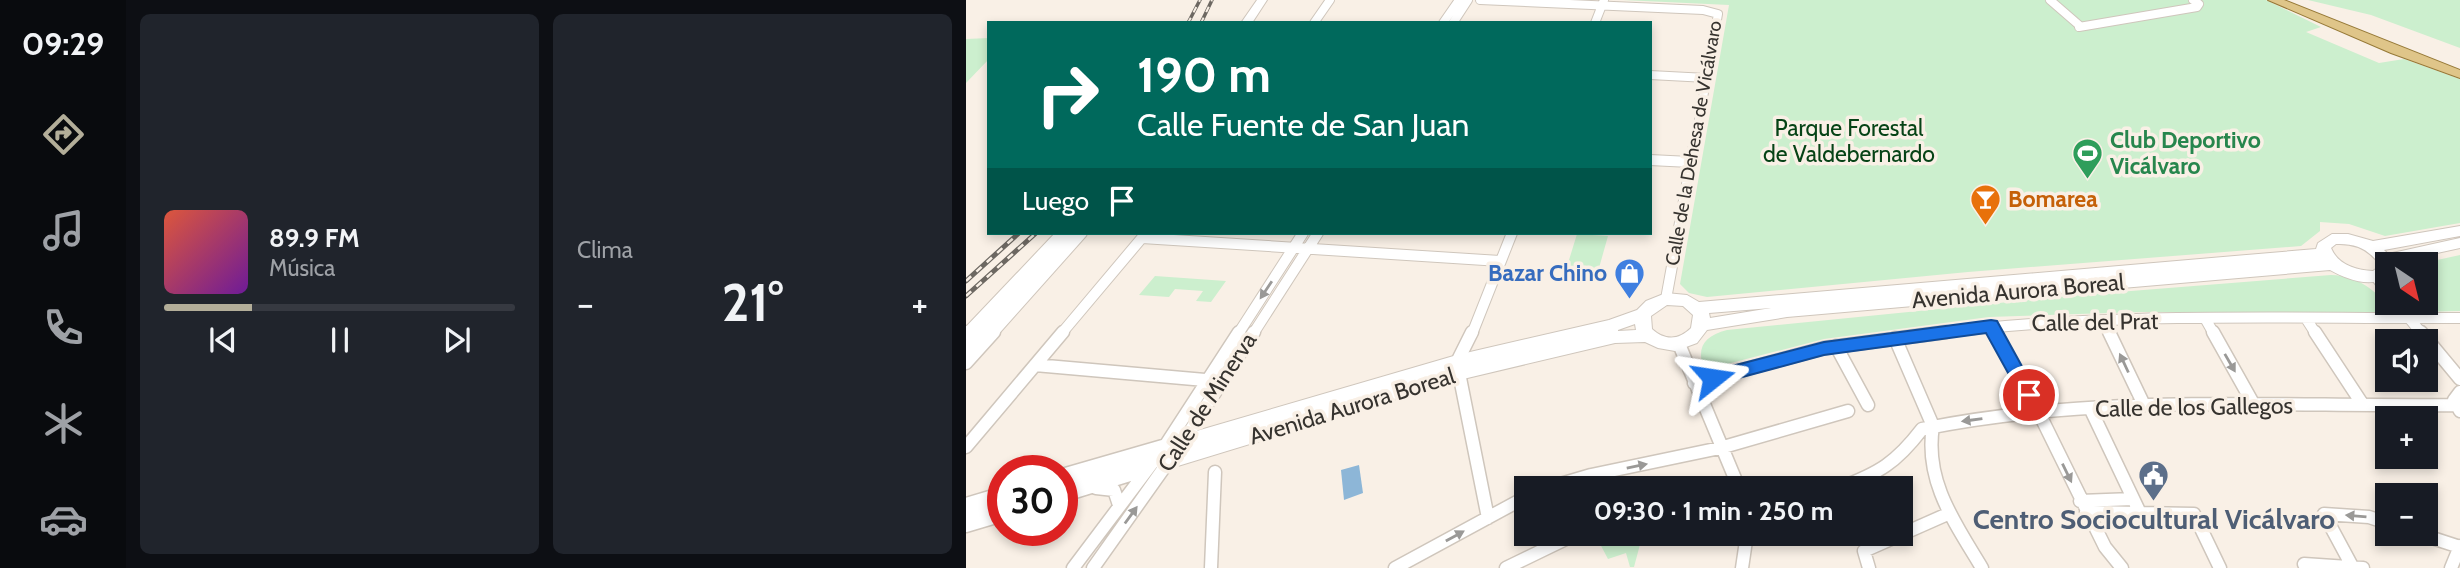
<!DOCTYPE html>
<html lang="es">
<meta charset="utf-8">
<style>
:root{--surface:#171b24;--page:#20242c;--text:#f1f3f6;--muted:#9ea1a6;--line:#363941;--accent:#b3ae99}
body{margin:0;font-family:Cabin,sans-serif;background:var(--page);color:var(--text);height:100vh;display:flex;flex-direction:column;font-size:26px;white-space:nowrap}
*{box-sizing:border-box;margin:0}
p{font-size:23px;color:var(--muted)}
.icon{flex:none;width:38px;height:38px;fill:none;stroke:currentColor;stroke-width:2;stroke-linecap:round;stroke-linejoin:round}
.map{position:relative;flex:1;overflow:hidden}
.drawer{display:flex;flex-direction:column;gap:14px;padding:14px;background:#0d0f14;width:840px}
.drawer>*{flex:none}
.top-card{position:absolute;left:21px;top:21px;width:665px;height:214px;border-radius:0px;box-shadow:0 4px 10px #0003;background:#00695c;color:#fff;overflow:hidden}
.needle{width:46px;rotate:145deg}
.tools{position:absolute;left:1409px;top:252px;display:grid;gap:14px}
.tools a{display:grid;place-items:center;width:63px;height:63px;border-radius:0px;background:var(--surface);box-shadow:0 4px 10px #0003;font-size:35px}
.speed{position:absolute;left:21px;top:455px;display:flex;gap:14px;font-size:35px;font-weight:700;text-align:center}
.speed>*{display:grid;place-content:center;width:91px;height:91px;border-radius:50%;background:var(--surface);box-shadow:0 4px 10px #0003;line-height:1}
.speed .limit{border:10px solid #d22;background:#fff;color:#111}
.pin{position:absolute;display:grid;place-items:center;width:60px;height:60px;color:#fff;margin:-30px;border:4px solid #fff;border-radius:50%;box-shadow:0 2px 7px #0007}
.me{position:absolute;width:77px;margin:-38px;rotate:75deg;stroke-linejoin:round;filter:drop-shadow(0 0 5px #0008)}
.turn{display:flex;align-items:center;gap:24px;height:147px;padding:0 35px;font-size:32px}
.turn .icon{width:91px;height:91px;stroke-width:2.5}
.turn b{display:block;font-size:49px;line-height:60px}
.then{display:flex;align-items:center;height:66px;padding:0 35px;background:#0003;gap:14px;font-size:26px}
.big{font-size:52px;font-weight:800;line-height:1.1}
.drawer .card{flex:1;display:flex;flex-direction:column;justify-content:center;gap:10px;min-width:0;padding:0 24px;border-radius:10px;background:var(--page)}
.song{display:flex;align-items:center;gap:21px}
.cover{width:84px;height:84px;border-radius:10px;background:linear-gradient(135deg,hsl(10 70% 55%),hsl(280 70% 35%))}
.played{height:7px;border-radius:4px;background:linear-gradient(90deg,var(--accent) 25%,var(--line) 25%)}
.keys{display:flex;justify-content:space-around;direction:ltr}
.heat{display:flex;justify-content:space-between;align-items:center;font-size:38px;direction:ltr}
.drawer .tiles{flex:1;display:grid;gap:14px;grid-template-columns:repeat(2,1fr)}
.trip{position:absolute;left:548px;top:476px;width:399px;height:70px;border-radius:0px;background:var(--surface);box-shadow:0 4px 10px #0003;font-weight:800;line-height:70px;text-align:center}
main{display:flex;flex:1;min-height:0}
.tabs{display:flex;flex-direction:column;width:126px;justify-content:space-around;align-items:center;background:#090b0e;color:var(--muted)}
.tabs .icon{width:49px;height:49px}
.tabs .current{color:var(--accent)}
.tabs b{font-size:32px;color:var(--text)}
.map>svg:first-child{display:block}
.green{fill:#ccefce}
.water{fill:#8db6d7}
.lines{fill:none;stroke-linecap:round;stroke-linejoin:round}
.street-far2-casing{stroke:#cfc6bc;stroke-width:10}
.street-far1-casing{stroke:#cfc6bc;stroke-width:12}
.street-casing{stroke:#cfc6bc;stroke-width:15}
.secondary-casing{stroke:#cfc6bc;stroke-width:2}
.primary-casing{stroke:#967937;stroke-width:2}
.street-far2{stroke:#fff;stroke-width:8}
.street-far1{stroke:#fff;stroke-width:10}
.street{stroke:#fff;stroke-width:12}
.secondary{fill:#fff;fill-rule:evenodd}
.primary{fill:#dfc589;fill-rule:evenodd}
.rail-far1-casing{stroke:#6d6862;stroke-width:3.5}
.rail-casing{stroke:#6d6862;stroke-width:5}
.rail-far1{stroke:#f9f0e6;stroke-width:2;stroke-dasharray:6;stroke-linecap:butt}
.rail{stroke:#f9f0e6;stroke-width:2.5;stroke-dasharray:7;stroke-linecap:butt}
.oneway{fill:#9a9997}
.route{fill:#1a73e8;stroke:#114b97;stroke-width:2}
.labels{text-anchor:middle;stroke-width:7;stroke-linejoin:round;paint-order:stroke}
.far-street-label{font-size:19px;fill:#36332f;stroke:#f9f0e6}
.park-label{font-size:23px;fill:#064316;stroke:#f9f0e6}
.leisure-label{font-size:23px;font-weight:bold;fill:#27864d;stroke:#f9f0e6;text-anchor:start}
.food-label{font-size:23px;font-weight:bold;fill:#c56008;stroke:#f9f0e6;text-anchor:start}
.shop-label{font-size:23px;font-weight:bold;fill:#366cbe;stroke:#f9f0e6;text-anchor:end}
.street-label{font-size:23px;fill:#36332f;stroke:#f9f0e6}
.near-service-label{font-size:28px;font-weight:bold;fill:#4e5e75;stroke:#f9f0e6}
</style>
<main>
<nav class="tabs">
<b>09:29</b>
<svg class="icon current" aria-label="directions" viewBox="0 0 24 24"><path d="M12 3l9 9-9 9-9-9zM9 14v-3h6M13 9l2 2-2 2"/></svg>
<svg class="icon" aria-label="music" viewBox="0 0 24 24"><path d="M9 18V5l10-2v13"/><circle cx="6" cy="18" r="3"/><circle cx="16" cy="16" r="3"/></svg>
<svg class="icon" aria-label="phone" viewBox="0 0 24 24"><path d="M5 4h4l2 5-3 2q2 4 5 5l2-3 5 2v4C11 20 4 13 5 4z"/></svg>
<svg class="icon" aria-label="climate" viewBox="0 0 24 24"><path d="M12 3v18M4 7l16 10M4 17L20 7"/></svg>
<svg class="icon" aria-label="car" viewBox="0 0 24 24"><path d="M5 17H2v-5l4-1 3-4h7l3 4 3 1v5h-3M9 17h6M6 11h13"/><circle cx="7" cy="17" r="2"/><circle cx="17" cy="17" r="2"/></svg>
</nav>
<section class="drawer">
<div class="tiles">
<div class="card">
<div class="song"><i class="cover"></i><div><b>89.9 FM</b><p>Música</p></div></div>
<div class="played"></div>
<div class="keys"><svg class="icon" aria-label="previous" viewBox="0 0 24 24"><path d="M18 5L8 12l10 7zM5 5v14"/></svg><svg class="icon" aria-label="pause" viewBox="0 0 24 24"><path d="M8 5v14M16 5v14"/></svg><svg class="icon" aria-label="next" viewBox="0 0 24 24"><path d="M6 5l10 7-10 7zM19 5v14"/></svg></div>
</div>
<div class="card"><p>Clima</p>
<div class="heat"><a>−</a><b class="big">21°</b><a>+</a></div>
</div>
</div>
</section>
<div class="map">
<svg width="1494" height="568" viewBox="0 0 1494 568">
<rect width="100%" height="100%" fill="#f9f0e6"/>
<path class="green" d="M657,0h643l55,27 -15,5 73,31 25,-4 56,20v144l-75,13 -36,-12 -29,-2v9l-19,15 -333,26 -261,25 -18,-4 -9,-9 49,-279z
M1342,0h152v48l-89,-33z
M23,38v21l-23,24v-44z
M611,234l31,2 -11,39 -32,-2z
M1494,255v56l-41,1 -8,-9h15v-39h-7z
M1365,275c28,1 46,16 61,37h-251l-152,5 -165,22 -120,31c-8,-23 0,-34 23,-40l341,-34z
M189,276l71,5 -15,21 -15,-1 7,-10 -28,-2 -6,8 -30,-2z
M651,534l25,3 -8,30h-4l-4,-14 -18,6 -9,-17z"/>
<path class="water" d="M393,465l4,28 -19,7 -3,-30z"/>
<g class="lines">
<defs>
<path id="street-far2" d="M514,0l223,10 15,4 -24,134
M1084,0l30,26
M348,23l16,-23
M477,23l16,-23
M487,23l15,-23
M629,23l9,-23
M1113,27l118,-20 2,-3 -6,-4
M684,75l57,3"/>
<path id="street-far1" d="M684,160l40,2
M176,238l358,23
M1410,277l11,14
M700,299l28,-153
M1431,303l25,31
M1240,320l8,14
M1341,320l9,14
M1138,321l6,13
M1025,326l4,8
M0,334l96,-101
M26,334l90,-101
M95,334l85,-101
M272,334l65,-101
M287,334l65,-101
M506,334l40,-101
M967,334c173,-23 352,-15 527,-16"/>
<path id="street" d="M1028,332l44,79 67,136 17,21
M1143,332l35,73
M1247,332l41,73
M1349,332l48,73
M1455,332l39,47
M0,334l2,-2
M929,338l38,88
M713,344l60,144
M870,346l32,59
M491,362l15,-30
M0,363l28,-31
M69,365l170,15
M493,373l29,145
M728,383l130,-35 122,-16
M1494,392l-6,8 6,11
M967,426c-9,55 22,97 49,142
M215,445l73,-113
M0,447l97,-115
M96,475l104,-30
M130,488l18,2 5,15
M581,488l44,-13 129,-27 128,-37
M873,488c40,-15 57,-25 83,-59 179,-36 353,-22 534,-24
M96,496l84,-26
M1114,501l53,-2
M0,504l37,-11
M1120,512l54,1 -50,-105
M1174,513l54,1 26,54
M1358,514l45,3 18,6
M1358,514l28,52
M0,526l37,-11
M1454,534l40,13
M107,568l92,-122 74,-114
M127,568l78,-110
M245,568l4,-96
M429,568l131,-71
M540,568l70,-34
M776,568l5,-34
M903,568l-5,-17 86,-38
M1340,568l-2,-4 59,4
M1485,568l9,-22"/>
<path id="secondary" d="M291,0h10l-15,23h-11z
M1494,226v10l-76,14 4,4 72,-16v10l-73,16v12c-15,13 -41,3 -57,-6l-543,47 -80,13 -10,13 -22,8 -17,-3 -13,-6 -30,1 -156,37 -291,89 -12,-2 -94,28v-18l87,-25 34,-17 274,-80 152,-35 28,-10 9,-9 20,-8 21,2 12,7 617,-53 2,-6 14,-9h16l25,7zM1370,244c19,-1 34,5 44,22l-7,5c-17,-1 -35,-6 -42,-23zM701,305l16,1 10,9 -2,13c-12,12 -26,13 -39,1l-1,-13zM805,308l-61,10 -1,-5zM669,324l1,6 -18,1v-1z
M100,233h15l-109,123 -6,2v-18z
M37,495v18l-37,11v-18z"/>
<path id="primary" d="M1302,0h16l176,70v8l-69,-25z"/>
</defs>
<use href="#street-far2" class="street-far2-casing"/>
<use href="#street-far1" class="street-far1-casing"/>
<use href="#street" class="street-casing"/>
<use href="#secondary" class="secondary-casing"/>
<use href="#primary" class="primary-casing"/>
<use href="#street-far2" class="street-far2"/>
<use href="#street-far1" class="street-far1"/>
<use href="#street" class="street"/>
<use href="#secondary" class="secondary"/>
<use href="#primary" class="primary"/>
<defs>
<path id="rail-far1" d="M222,23l12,-23
M235,23l11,-23"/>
<path id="rail" d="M0,281l53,-48
M0,296l70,-63"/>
</defs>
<use href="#rail-far1" class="rail-far1-casing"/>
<use href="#rail" class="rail-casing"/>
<use href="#rail-far1" class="rail-far1"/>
<use href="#rail" class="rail"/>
</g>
<defs><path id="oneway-solid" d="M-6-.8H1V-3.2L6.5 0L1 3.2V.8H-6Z" transform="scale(1.75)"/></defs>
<g class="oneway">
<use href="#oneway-solid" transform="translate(300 290) rotate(124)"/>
<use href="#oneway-solid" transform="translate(1158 363) rotate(-115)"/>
<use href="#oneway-solid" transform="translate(1264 363) rotate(60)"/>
<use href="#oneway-solid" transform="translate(1006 420) rotate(172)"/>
<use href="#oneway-solid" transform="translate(671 466) rotate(-12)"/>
<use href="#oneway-solid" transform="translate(1101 473) rotate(64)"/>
<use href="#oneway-solid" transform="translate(165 515) rotate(-54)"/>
<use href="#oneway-solid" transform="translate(1390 516) rotate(-175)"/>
<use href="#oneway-solid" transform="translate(489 536) rotate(-29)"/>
</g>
<path class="route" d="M1025,320l6,1 38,69 3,5 -3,5h-12l-37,-67 -162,22 -111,30 -9,-7 9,-7 111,-29z"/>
<defs>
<symbol id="stadium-pin" viewBox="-11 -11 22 30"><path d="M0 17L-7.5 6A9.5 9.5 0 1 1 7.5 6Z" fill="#2e9e5b" stroke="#f9f0e6"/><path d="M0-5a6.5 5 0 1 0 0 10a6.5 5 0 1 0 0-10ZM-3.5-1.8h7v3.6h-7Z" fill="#fff"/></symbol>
<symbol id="bar-pin" viewBox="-11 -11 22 30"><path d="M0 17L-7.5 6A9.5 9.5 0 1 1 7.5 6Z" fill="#e8710a" stroke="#f9f0e6"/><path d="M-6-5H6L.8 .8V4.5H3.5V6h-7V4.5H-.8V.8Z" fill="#fff"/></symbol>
<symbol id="shop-pin" viewBox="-11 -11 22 30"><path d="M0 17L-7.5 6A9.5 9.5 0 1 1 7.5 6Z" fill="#3f7fe0" stroke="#f9f0e6"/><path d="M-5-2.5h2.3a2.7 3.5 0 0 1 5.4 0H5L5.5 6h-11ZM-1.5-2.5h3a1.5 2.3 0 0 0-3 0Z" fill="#fff"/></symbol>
<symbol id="civic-pin" viewBox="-11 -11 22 30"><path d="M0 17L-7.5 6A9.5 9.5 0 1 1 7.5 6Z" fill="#5c6f8a" stroke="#f9f0e6"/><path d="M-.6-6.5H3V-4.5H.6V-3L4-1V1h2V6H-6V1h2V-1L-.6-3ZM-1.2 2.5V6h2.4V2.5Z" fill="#fff"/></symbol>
</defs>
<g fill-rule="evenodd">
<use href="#stadium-pin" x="1104" y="136" width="35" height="47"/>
<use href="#bar-pin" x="1002" y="182" width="35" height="47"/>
<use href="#shop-pin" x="646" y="256" width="35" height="47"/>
<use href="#civic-pin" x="1170" y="458" width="35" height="47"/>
</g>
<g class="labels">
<g class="far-street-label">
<text transform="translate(727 143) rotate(-80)" y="7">Calle de la Dehesa de Vicálvaro</text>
</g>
<g class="park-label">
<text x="883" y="136">Parque Forestal<tspan x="883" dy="26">de Valdebernardo</tspan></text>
</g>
<g class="leisure-label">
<text x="1144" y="148">Club Deportivo<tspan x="1144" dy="26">Vicálvaro</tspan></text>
</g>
<g class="food-label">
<text x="1042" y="207">Bomarea</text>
</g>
<g class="shop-label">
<text x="641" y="281">Bazar Chino</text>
</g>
<g class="street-label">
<text transform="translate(1052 291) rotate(-5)" y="8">Avenida Aurora Boreal</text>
<text transform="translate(1129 322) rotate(-1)" y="8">Calle del Prat</text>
<text transform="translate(241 402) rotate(-57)" y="8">Calle de Minerva</text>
<text transform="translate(386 406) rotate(-17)" y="8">Avenida Aurora Boreal</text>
<text transform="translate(1228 407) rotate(-1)" y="8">Calle de los Gallegos</text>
</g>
<g class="near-service-label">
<text x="1188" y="529">Centro Sociocultural Vicálvaro</text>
</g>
</g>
</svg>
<div class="tools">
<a><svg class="needle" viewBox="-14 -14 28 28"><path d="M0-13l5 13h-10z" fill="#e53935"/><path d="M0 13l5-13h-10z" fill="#9ea1a6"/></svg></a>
<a><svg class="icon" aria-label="sound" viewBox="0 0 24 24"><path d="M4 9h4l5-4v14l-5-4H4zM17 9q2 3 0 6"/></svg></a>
<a>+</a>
<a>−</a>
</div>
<div class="speed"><div class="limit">30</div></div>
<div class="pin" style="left:1063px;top:395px;background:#d93025"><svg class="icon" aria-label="arrive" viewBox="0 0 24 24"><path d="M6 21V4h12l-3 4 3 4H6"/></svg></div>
<svg class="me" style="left:747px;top:378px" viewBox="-20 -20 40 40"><path d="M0-17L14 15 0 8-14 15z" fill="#1a73e8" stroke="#fff" stroke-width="4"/></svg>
<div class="trip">09:30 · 1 min · 250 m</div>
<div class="top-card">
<div class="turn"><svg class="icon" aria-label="right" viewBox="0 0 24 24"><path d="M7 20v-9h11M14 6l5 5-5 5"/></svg><div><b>190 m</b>Calle Fuente de San Juan</div></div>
<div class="then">Luego<svg class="icon" aria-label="arrive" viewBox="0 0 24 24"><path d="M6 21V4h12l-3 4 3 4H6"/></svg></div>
</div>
</div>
</main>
